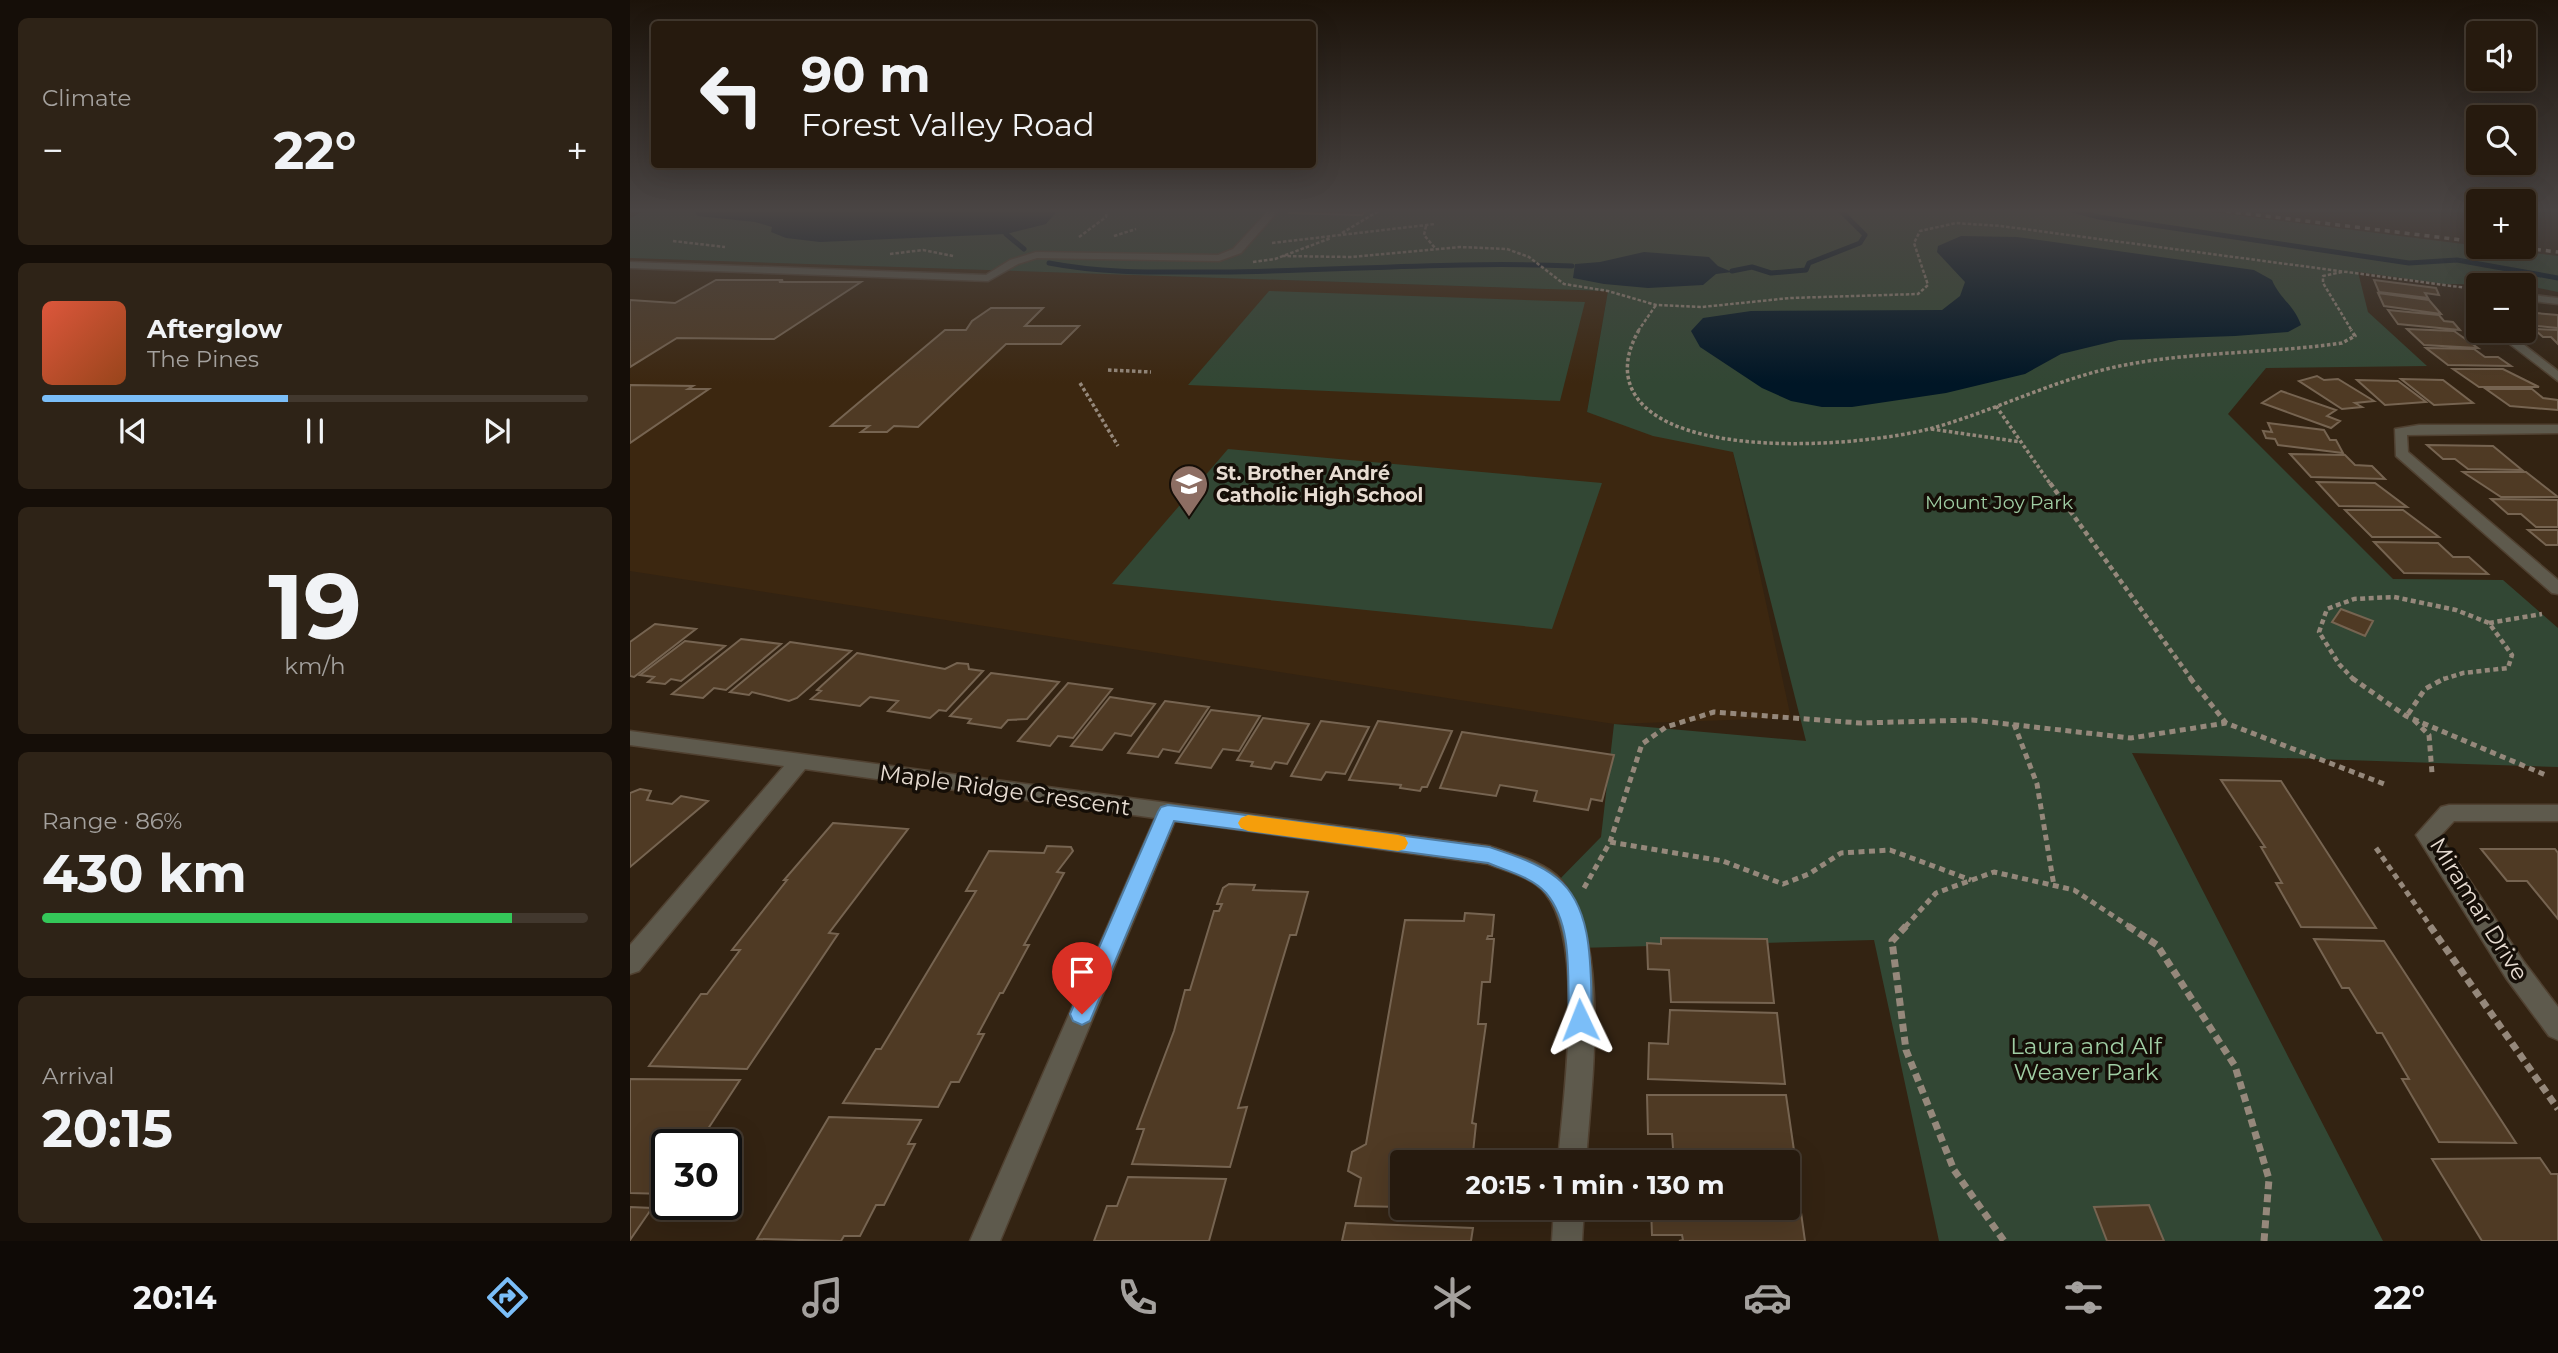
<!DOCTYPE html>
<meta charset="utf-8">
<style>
:root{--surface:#261a0e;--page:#2e2317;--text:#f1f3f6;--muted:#a4a19e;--line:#42382e;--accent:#7bbef8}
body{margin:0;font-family:Montserrat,sans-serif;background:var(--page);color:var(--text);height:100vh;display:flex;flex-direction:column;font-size:26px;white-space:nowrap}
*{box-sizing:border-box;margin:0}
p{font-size:23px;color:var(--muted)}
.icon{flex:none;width:38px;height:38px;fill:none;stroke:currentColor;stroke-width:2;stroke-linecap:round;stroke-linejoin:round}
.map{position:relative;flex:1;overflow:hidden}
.drawer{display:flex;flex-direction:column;gap:18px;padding:18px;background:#150e08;width:630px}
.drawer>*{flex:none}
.top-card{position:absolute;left:21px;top:21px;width:665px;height:147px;border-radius:7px;box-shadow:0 7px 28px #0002,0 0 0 2px var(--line);background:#261a0e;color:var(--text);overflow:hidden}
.fabs{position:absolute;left:1836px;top:21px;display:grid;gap:14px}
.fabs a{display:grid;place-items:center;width:70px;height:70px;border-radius:7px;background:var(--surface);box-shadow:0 7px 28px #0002,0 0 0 2px var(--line);font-size:35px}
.speed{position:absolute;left:21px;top:1129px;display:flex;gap:14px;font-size:35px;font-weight:700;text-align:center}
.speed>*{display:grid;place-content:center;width:91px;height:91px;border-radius:50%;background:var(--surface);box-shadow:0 7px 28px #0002,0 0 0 2px var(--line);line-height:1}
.speed .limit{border:4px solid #111;border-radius:10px;background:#fff;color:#111}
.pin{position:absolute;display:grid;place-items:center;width:60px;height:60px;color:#fff;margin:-72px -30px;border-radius:50% 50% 50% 0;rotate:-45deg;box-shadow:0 0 7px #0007}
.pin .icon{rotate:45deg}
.me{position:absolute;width:77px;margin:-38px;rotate:358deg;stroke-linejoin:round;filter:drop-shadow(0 0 5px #0008)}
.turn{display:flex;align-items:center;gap:24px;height:147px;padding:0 35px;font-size:32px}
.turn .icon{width:91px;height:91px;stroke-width:2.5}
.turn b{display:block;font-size:49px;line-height:60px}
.big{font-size:52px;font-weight:700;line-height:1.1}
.drawer .tile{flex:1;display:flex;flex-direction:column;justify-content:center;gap:10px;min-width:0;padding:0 24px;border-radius:10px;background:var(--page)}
.drawer .dial{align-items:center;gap:0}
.dial b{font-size:91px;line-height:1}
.song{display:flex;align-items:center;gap:21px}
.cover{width:84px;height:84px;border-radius:10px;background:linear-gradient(135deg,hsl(10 70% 55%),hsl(20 70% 35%))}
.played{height:7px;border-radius:4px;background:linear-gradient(90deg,var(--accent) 45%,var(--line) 45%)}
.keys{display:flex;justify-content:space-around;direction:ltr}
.heat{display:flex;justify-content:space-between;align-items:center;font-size:38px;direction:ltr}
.charge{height:10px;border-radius:5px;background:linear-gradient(90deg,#34c759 86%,var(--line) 0)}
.trip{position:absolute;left:760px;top:1150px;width:410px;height:70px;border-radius:7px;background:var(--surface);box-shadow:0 7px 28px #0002,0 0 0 2px var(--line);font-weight:700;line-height:70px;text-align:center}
.tab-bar{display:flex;height:112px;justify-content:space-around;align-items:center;background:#0f0a06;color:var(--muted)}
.tab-bar .icon{width:49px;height:49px}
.tab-bar .selected{color:var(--accent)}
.tab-bar b{font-size:32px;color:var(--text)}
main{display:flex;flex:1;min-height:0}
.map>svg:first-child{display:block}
.built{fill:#3c2710}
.green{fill:#324734}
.water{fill:#001626}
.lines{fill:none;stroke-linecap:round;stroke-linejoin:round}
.stream{stroke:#001626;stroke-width:5}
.building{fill:#4f3a24;stroke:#766451;stroke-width:2}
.lane-casing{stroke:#504131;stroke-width:3}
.street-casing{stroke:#504131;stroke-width:3}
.path-far4{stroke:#95887b;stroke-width:2.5;stroke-dasharray:3.5 2;stroke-linecap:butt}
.path-far3{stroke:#95887b;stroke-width:3.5;stroke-dasharray:3.5 2.5;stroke-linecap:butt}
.path-far2{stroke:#95887b;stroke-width:4.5;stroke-dasharray:5 3.5;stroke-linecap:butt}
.path-far1{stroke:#95887b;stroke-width:5;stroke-dasharray:6 4.5;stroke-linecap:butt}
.path{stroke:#95887b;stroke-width:7;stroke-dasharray:8 5;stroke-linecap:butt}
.lane{fill:#5e5a4d;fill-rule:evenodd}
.street{fill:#5e5a4d;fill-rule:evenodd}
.rail{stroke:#918376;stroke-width:3.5;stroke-dasharray:5 5;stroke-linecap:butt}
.route{fill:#7bbef8;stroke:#507ca1;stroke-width:2}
.slow{fill:#f59e0b}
.labels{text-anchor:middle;stroke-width:7;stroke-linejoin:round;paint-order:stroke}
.poi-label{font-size:19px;font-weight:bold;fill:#e7dcd2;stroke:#150e07;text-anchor:start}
.park-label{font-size:19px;fill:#9fcda3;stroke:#150e07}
.near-street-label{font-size:23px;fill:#e7dcd2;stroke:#150e07}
.near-park-label{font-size:23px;fill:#9fcda3;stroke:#150e07}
</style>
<main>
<section class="drawer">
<div class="tile"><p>Climate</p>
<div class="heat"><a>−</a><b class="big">22°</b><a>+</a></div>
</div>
<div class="tile">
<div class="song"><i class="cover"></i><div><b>Afterglow</b><p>The Pines</p></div></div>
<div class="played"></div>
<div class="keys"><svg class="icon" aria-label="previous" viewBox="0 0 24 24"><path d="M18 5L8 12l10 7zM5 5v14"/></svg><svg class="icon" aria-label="pause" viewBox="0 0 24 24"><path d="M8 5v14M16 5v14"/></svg><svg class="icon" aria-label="next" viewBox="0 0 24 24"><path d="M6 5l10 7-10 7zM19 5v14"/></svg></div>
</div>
<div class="tile dial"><b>19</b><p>km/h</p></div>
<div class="tile"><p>Range · 86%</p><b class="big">430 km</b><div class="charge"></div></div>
<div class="tile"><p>Arrival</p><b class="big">20:15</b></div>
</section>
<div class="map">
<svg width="1928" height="1241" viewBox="0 0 1928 1241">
<rect width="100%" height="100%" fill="#332312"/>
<path class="built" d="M0,258l978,33 -21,121 146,39 58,267 -177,6 -984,-153z"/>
<path class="green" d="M17,210h1548l363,46v36l-34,-7 -80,-1 -86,-12 10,40 59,54 -161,2 -38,46 165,165 110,1 55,48v139l-426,-14 251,488h-444l-65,-301 -296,8 -25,-62 48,-49 13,-113 192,17 -73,-289 -80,-16 -66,-24 21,-121 -978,-33v-40z
M639,291l316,11 -25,99 -372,-16z
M598,449l374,34 -50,146 -440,-45z"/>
<path class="water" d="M63,210h365l-12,14 -40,10 -186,8 -34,-4 -15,-6 1,-5 -17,-5 -57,-6z
M1331,236l56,1 237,33 18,10c8,19 22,25 29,45l-13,7 -53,4 -116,4 -58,14 -36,20 -79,19 -94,14h-30l-31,-6 -29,-13 -62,-41 -9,-16 12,-13 48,-7 191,-1 18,-14 5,-14 -28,-30 1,-6z
M1014,252l65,5 9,9 14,6 -16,2 -13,11 -55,3 -44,-4 -31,-6 2,-14 25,-2z"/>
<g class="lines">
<path class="stream" d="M1442,210l27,7 310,46 48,-3 101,18
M376,234l18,15
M419,263c56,11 113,9 170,9 118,-1 235,-11 353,-6
M1102,271l20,-4 19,6 35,-3 3,-7 51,-20 5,-8 -25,-25"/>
</g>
<path class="building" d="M662,210h74l-4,5 -73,-2z
M86,280h67l-4,2h82l-87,57 -97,-1 -47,29v-67l45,3z
M1744,280l62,8 3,7 -14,-2 3,5 -49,-6z
M1748,293l51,7 12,14 -57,-8z
M361,308h52l-18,18h54l-18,18h-55l-88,83 -24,-1 -7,6h-26l8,-6h-38l114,-96h21l6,-9z
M1758,310l51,5 5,6 9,1 7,8 -62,-6z
M1894,312l34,3v13l-21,-2 -13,-9z
M1777,329l47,2 24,17 -54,-3z
M1904,329l24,1v14l-7,-7h-8z
M1796,348l48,1 11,8h13l13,9 -63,-1z
M1823,369h50l36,18h-60z
M1687,376l7,4 14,-1 36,22 -19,2 7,4 -20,2 -43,-28z
M1771,379l42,1 30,23 -39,2z
M1727,380l41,1 28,21 -41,3z
M0,385l63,1 -5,3h21l-79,54z
M1856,389h46l11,9 15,2v10l-48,-4z
M1651,391l55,19 -9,6 13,5 -9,7 -69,-25z
M1638,423l56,7 6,10h6l7,13 -65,-8 -3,-6 -9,-1 -3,-7 9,1z
M1797,445l66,1 29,24 -54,-1 -13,-10h-12z
M1660,454l55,1 10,10 17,1 13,13 -74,-2z
M1833,472h63l32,25h-57z
M1687,482l58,1 32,24 -68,-1z
M1861,499l67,1v27h-22l-15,-13h-13z
M1715,510h58l36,27h-67z
M1898,530h30v15h-12z
M1744,542l64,1 15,14h16l19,17 -84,-1z
M1711,609l32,12 -8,15 -33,-14z
M25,624l41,5 -62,48 -4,-1v-34z
M111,639l40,5 -55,46 -12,-2 -11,10 -31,-4z
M55,641l40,5 -44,35 -10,-2 -6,5 -17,-2 6,-5 -14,-2z
M160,642l61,9 -54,47 -8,3 -37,-9 -3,3 -19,-3z
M227,653l88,16 12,-6 11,1 1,5 14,2 -37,40 -7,-1 -9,8 -42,-7 10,-10 -28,-4 -10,9 -49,-7 10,-8 -4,-1z
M361,673l68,9 -32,37 -19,1 -7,8 -33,-5 3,-4 -21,-3z
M438,683l44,6 -39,49 -15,-2 -8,10 -32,-5z
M480,697l45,7 -24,32 -16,-3 -13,17 -31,-4z
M535,701l44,6 -30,45 -16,-3 -5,8 -30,-4z
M581,710l49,6 -21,35 -16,-2 -12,19 -35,-5z
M633,718l46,6 -22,40 -12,-2 -4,7 -20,-3 2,-4 -16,-2z
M691,721l48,6 -24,47 -19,-2 -5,8 -30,-4z
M748,721l74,10 -25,56h-5l-2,4 -20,-3 1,-3 -52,-5z
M832,732l152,23 -12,46 -11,-2 -3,11 -54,-9 3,-10 -37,-6 -4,11 -56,-8z
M1591,780l60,1 95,147 -75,-1 -25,-44h6l-21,-36h4z
M10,789l11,2 -4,9 25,4 9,-8 27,5 -78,66v-74z
M203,823l75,6 -79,104 9,1 -91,135 -98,-3 52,-72h6l33,-44h-8l55,-70h-3z
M417,846l24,1 2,4 -16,21 7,1 -40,72h5l-26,48h-3l-22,41h6l-25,48h-8l-13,25 -95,-4 33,-54h5l95,-158h-10l23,-40 55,2z
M1851,849h74l3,4v66l-31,-38h-20z
M599,884l26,1 -2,5 55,2 -12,43h-6l-52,173 9,-1 -17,60 -98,-3 12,-35h-7l37,-98 11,-41h5l24,-79h5l3,-7h-5l6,-16z
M835,913l29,2 -2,21h-4l-1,3h7l-4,43h-8l-4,42h8l-14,99 4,1 -4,38h-70v45l-47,-1 6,-28 -13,-7 4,-19 14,-8 39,-224 59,1z
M1031,938l106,1 7,64 -103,-1 -2,-32 -21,-1 -1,-26 14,1z
M1684,939l70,2 132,202 -77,-1 -37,-63h7l-27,-46h-5l-28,-45h-7z
M1040,1010l107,3 8,71 -137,-5 1,-36 19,1z
M0,1079l110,1 -42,64h-31l-2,50 -35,-1z
M1017,1095h139l12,83h-11v-16h-113l-2,-28h-24z
M199,1117l92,3 -13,24h7l-31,61h-8l-16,31h-16l-3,5 -84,-2z
M1910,1158l11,16h7v67h-76l-50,-82z
M498,1177l98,2 -17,62h-115l13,-35h10z
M1157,1191h11l7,50h-126l4,-1 -1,-5h-30l-1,-27h136z
M1519,1205l15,36h-57l-13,-34z
M0,1207l22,1 -22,32z
M716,1223l127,5 -2,13h-129z"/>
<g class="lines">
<defs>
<path id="lane" d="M639,210h10l-38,43 -22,8 -182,-3 -19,6 -30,17 -358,-13v-6l356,13 24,-15 26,-8 182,3 15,-6z"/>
<path id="street" d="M1894,294l34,4v6l-34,-4z
M1848,301v11l-6,-3v-5z
M1863,331h13l52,40v10z
M1789,425h139v8l-151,2 1,17 150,128v14l-6,-1 -156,-137 -1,-27z
M0,731l859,115c22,8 56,15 72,34 51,61 30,206 25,282h-28c5,-64 28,-219 -13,-269 -13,-16 -39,-22 -57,-29l-313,-43 -175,420h-30l185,-423 -350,-49 -166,202 -9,3v-29l154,-179 -154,-21z
M1819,805h109v16h-104l-14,15 84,126 34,45v33l-9,-4 -43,-58 -90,-143 25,-28z
M924,1208h30l-2,33h-30z"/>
</defs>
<use href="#lane" class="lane-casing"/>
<use href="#street" class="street-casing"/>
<path class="path-far4" d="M796,226l-2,9 11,13
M712,233l38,-23
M484,236l22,-7
M449,237l27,-20 1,-7
M43,241l52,6
M642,243l163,-19
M260,254l33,-4 30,6
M652,256l70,1 108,-10 47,2 22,8 35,27 44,7 48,14 46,2 88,-9 128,-4 10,-9 -14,-42 6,-12 36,-8 45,3 466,62
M623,262l22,-3 56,-21
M1712,272l-19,4v7l29,48
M1008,331l18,-26"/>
<path class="path-far3" d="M1009,330c-15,26 -18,54 6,77 55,51 216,39 284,22 63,-17 122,-48 186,-62 74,-16 152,-13 227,-24l13,-7 -4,-6
M478,370l43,2
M450,383l38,63
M1366,406l55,79
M1301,429l90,13"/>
<path class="path-far2" d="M1420,483l142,197
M1859,623l53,-9
M1724,680l-15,-16 -20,-32 8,-23 27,-10 40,-2 62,13 33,13 23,32 -4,13 -45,5 -22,7"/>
<path class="path-far1" d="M1560,678l36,45
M1722,678l54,38 142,60
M1778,714l17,-25 20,-11
M1784,720l15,15 3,38
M1384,724l23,60 17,102
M980,842l113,19 60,23 26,-10 32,-21 49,-3 81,30
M1746,848l55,79
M954,888l26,-46 32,-98 24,-17 48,-15 146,11 112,-3 159,18 95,-15 158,61
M1275,927l31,-34 58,-21 80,18 56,37"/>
<path class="path" d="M1276,926l-14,15 14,109 48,120 50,71
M1498,926l29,19 78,121 34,113 -5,62
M1800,926l128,183"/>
<use href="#lane" class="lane"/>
<use href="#street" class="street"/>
<path class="rail" d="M1586,210l262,32
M1886,247l42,5"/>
</g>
<linearGradient id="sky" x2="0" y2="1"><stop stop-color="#1c130a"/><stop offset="0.55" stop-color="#4a4544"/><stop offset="1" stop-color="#4a4544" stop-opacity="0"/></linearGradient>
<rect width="1928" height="383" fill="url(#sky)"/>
<path class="route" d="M538,805l321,42c24,8 49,16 68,31 39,31 33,99 35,142l-3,8 -9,3 -8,-3 -3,-8c-2,-40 5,-94 -23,-127 -14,-16 -39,-22 -58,-30l-314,-42 -84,200 -8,4 -9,-4 -3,-7 88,-202 3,-5z"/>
<path class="slow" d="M618,815l150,20 7,2 3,6 -3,6 -7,2 -150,-20 -7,-3 -3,-5 3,-5z"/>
<defs>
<symbol id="school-pin" viewBox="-11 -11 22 30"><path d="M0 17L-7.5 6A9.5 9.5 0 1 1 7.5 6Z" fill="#8d6e63" stroke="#150e07"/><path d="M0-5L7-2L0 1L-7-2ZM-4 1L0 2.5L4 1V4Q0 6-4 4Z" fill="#fff"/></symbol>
</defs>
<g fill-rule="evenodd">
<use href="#school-pin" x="537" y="462" width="44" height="60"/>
</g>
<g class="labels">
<g class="poi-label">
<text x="586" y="480">St. Brother André<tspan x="586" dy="22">Catholic High School</tspan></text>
</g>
<g class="park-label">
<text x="1369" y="509">Mount Joy Park</text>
</g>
<g class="near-street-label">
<text transform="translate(375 790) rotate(8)" y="8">Maple Ridge Crescent</text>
<text transform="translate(1849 909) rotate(58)" y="8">Miramar Drive</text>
</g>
<g class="near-park-label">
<text x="1456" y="1054">Laura and Alf<tspan x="1456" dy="26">Weaver Park</tspan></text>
</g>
</g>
</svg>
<div class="fabs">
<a><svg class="icon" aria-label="sound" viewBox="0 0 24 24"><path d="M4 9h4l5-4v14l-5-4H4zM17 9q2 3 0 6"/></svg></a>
<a><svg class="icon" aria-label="search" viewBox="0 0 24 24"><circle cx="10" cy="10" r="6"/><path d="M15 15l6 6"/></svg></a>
<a>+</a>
<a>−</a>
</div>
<div class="speed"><div class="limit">30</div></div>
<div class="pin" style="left:452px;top:1014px;background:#d93025"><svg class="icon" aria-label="arrive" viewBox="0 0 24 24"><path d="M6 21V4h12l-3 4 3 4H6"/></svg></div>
<svg class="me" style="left:950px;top:1020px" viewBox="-20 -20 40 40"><path d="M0-17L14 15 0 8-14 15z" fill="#7bbef8" stroke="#fff" stroke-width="4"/></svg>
<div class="trip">20:15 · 1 min · 130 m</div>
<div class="top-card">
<div class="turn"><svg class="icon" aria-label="left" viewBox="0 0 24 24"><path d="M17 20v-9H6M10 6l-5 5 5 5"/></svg><div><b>90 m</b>Forest Valley Road</div></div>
</div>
</div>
</main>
<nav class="tab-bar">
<b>20:14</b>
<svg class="icon selected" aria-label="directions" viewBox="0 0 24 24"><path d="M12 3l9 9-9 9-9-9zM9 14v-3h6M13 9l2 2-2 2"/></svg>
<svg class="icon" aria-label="music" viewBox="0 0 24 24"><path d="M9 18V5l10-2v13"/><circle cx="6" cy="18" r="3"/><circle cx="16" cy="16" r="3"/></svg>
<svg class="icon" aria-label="phone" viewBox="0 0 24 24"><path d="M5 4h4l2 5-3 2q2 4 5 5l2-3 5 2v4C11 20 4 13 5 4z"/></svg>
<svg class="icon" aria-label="climate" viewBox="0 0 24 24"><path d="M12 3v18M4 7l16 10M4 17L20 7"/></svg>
<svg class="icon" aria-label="car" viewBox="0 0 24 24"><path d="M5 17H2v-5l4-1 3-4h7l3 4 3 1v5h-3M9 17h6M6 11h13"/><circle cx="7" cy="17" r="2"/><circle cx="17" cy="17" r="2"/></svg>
<svg class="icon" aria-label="filters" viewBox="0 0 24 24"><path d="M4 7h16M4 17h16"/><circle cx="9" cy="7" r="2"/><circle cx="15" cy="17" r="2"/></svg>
<b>22°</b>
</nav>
